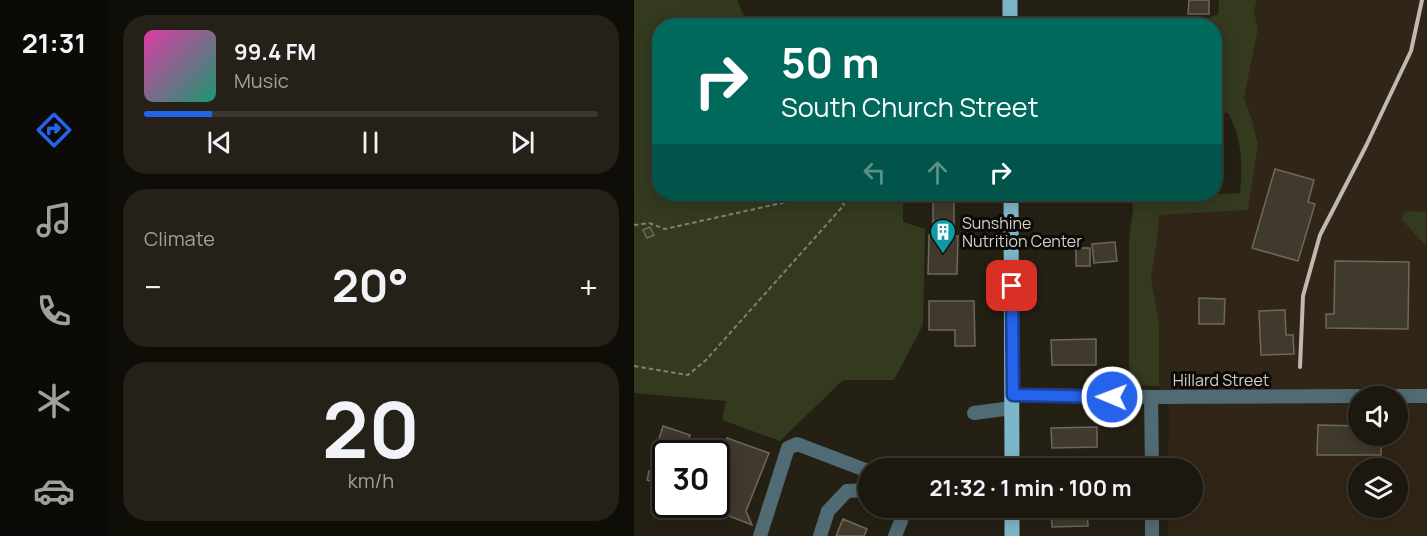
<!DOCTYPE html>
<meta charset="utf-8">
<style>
:root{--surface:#1c180f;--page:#252118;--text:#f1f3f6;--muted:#a0a09e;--line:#3a372f;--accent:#2563eb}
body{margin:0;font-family:Manrope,sans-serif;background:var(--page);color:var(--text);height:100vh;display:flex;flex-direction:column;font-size:22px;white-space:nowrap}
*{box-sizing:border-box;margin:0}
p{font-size:20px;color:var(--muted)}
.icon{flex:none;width:33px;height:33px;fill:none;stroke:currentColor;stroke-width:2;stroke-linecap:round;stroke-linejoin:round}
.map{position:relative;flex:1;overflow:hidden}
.drawer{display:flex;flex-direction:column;gap:15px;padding:15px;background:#0f0d08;width:526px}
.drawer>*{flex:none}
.banner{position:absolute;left:18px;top:18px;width:570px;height:183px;border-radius:24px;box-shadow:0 3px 15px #0003,0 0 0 2px var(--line);background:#00695c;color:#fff;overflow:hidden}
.buttons{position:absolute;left:714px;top:386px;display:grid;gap:12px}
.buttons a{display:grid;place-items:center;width:60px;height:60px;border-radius:50%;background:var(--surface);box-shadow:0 3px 15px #0003,0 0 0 2px var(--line);font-size:30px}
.speed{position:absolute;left:18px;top:440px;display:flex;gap:12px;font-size:30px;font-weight:700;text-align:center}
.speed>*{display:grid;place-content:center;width:78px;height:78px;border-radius:50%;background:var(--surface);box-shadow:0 3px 15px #0003,0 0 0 2px var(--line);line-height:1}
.speed .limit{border:3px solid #111;border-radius:9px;background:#fff;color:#111}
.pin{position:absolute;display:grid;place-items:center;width:51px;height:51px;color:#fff;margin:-26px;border-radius:12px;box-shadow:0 3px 9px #0006}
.me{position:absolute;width:66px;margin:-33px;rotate:271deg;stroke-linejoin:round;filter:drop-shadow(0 0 4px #0008)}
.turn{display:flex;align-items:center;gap:21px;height:126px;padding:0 30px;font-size:27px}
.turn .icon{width:78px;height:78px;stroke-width:2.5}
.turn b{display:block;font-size:42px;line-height:51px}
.lanes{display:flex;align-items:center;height:57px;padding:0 30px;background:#0003;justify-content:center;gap:30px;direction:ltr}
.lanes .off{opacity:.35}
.big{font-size:45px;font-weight:700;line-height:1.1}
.drawer .tile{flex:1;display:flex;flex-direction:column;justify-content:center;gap:9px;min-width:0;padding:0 21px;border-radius:24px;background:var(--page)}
.drawer .dial{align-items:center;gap:0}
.dial b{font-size:78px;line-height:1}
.song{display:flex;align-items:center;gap:18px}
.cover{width:72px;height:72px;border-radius:9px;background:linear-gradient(135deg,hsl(320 70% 55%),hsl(160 70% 35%))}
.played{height:6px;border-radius:3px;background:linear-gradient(90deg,var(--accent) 15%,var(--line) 15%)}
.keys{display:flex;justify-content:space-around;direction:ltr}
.heat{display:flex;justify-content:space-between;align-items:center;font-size:33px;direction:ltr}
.trip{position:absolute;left:224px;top:458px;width:345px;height:60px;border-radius:30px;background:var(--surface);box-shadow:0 3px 15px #0003,0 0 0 2px var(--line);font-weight:700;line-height:60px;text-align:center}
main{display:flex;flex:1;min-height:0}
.menu{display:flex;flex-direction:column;width:108px;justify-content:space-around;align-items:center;background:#0b0a06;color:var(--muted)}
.menu .icon{width:42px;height:42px}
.menu .active{color:var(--accent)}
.menu b{font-size:27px;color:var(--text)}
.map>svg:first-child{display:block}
.industrial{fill:#312517;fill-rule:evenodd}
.green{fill:#333a1e}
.building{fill:#403a2d;stroke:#6e685a;stroke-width:1.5}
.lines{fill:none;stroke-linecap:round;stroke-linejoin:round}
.path{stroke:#837f75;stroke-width:2;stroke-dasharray:4.5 3;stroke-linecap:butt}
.minor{stroke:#506b74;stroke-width:14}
.major{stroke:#7eb6c9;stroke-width:15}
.rail{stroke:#bebab2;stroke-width:4}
.route-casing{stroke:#184099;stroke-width:15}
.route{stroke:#2563eb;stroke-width:10}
.labels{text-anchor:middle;stroke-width:6;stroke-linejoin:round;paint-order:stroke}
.poi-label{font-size:16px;fill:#d5d1ca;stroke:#0c0a06;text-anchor:start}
.street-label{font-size:16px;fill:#d5d1ca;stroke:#0c0a06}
</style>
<main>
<nav class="menu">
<b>21:31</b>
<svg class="icon active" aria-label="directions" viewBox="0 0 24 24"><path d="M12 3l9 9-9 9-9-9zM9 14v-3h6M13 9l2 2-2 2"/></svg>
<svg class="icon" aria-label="music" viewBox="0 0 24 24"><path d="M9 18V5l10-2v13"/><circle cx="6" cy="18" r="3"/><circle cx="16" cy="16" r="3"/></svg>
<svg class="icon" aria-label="phone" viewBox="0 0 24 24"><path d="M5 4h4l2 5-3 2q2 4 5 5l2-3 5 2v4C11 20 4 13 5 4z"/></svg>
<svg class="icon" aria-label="climate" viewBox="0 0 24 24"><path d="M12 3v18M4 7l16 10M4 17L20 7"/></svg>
<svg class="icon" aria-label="car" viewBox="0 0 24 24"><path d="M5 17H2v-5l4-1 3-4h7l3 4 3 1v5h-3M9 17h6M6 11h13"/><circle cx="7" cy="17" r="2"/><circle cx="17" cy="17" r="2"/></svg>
</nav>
<section class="drawer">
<div class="tile">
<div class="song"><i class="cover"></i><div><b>99.4 FM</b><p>Music</p></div></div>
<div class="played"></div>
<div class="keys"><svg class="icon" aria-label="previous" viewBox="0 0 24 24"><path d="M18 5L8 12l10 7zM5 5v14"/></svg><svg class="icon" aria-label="pause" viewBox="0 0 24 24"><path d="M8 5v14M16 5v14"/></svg><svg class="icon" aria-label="next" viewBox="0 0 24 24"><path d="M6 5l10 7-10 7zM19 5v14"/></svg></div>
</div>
<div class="tile"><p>Climate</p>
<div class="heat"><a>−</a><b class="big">20°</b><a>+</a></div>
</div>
<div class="tile dial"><b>20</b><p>km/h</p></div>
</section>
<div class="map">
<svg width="793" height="536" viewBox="0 0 793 536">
<rect width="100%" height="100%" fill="#252014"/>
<path class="industrial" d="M623,0h169v536h-258v-29h24v-39h-24l1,-59 -10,-23v-63l-8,-46 6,-36 2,-27 89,-4 10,-65 -6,-26 -8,-21 14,-69 -4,-18zM724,396h40v39h-40zM724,468h40v39h-40z"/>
<path class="green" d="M0,0h103l11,25 -88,1v168h243v28l22,7 -2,96 -29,55h-51l-63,61 -58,-21 4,-19 -92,-8z
M584,0h39l-3,11 4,18 -14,69 8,21 6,26 -10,65 -89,5 -2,26 -6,36 8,46v63l-30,-1v-144l4,-32 -2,-12h-85l3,-3h117l5,2 69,-3c3,-28 2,-56 -12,-80l-13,-1 -1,-86 -9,-1 1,-6 12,-5 1,-10z
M771,211l21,1v34l-25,-27z"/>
<path class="building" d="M555,0h20v14h-21z
M494,17v9h-26v-8z
M460,19v7h-26l-1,-5z
M503,19l27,1 -1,6h-26z
M537,19l27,1v6h-27z
M641,169l39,11 -6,22 7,2 -17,57 -46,-13z
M299,194h21v34h-21z
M16,227l4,8 -7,3 -4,-8z
M295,235l29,1 -1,38h-29z
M481,242l2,19 -23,2 -2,-19z
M442,248h14v18h-14z
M701,261l74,1 -1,67 -82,-1v-14h8z
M565,298l26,1 -1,25h-25z
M295,301h45l1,45h-20v-16h-26z
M651,310l1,25h7l1,19 -33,1 -2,-44z
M462,339v26h-44l-1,-25z
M684,425l40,1v9h23v20h-64z
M29,426l27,9 -6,18h-18v12l-14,-4z
M463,427v20l-45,1 -1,-20z
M93,438l42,15 -23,58 6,14 -51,-20 15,-1v-40z
M464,457l1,11h-48l-1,-9z
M15,471l17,6v9l-19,-6z
M417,507h50v3l-14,1 1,15 -36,1z
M209,519l24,10 -3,7h-28z"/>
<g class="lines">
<path class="path" d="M0,225l15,-2 16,6 157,-35
M0,366l54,9 18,-15 138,-155 -6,-11"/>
<path class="minor" d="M379,395l138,2 207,-1
M751,396h42
M517,397l1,71
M340,413l38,-5
M518,507v29
M126,536l28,-88 9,-4 71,27
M186,536l8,-25 19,-20 21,-1
M261,536l6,-15 -1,-14"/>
<path class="major" d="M376,0v26
M377,194l1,274
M378,507v29"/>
<path class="rail" d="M666,367l3,-71 17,-61 46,-89 45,-95 11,-51"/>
</g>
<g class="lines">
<defs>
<path id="route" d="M378,286l1,109 99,2"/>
</defs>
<use href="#route" class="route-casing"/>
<use href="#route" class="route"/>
</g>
<defs>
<symbol id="building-pin" viewBox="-11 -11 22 30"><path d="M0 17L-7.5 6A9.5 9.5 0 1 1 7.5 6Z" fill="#0f9aa8" stroke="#0c0a06"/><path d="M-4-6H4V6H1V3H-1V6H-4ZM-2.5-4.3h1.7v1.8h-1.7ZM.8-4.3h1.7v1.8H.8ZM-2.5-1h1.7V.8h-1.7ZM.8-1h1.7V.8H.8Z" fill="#fff"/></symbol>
</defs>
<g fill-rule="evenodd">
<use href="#building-pin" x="294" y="217" width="30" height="40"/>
</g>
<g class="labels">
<g class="poi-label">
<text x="328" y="229">Sunshine<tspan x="328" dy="18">Nutrition Center</tspan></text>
</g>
<g class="street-label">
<text x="587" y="386">Hillard Street</text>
</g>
</g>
</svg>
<div class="buttons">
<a><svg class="icon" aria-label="sound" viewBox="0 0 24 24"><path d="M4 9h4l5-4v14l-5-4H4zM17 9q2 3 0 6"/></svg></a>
<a><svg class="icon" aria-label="layers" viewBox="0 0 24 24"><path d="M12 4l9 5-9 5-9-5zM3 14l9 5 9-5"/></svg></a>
</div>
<div class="speed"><div class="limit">30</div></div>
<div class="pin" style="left:378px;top:286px;background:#d93025"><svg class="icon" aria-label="arrive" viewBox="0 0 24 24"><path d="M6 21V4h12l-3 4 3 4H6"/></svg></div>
<svg class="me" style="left:478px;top:397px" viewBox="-20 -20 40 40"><circle r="17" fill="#2563eb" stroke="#fff" stroke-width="3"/><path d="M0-11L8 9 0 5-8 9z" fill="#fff"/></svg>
<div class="trip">21:32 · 1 min · 100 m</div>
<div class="banner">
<div class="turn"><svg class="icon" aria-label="right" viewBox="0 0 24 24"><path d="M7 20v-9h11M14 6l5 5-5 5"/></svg><div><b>50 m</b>South Church Street</div></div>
<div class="lanes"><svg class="icon off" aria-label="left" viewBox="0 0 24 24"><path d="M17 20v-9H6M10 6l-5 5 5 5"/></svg><svg class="icon off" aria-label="ahead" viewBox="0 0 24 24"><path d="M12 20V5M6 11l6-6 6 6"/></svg><svg class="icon" aria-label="right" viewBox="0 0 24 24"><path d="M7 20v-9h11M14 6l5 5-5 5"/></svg></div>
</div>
</div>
</main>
